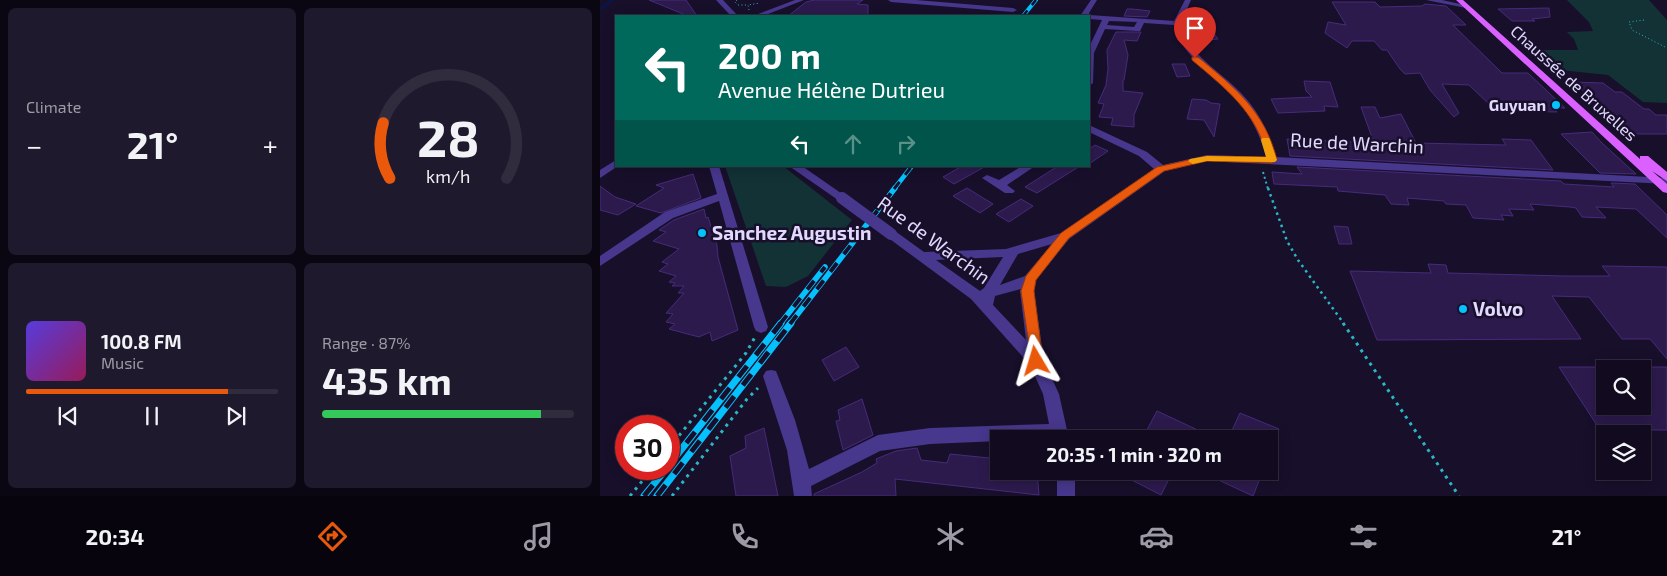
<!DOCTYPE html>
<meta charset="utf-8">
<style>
:root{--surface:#120b20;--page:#1f192d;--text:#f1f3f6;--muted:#9c9ba5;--line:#312b3e;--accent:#ea580c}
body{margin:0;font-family:"Exo 2",sans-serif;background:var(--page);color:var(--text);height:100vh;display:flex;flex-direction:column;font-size:19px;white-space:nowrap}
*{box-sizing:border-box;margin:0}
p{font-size:16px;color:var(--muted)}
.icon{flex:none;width:28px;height:28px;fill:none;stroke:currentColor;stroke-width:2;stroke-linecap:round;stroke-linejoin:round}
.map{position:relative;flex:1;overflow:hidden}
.sheet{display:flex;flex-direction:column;gap:8px;padding:8px;background:#0a0612;width:600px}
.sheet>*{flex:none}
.guide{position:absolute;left:15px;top:15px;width:475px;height:152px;border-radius:0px;box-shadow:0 2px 12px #0003,0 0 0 1px var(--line);background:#00695c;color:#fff;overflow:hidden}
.tools{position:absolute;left:996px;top:360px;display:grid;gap:10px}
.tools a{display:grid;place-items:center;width:55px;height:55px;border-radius:0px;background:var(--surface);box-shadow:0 2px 12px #0003,0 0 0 1px var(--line);font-size:25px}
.speed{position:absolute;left:15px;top:415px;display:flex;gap:10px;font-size:25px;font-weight:700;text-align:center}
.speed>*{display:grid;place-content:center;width:65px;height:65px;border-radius:50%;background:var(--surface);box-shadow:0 2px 12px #0003,0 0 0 1px var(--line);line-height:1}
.speed .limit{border:8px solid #d22;background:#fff;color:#111}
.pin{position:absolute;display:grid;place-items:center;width:42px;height:42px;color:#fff;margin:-51px -21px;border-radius:50% 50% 50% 0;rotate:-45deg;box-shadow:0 0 5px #0007}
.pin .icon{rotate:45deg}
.me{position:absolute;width:55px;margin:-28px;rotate:353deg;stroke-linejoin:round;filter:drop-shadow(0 0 4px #0008)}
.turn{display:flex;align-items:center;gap:18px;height:105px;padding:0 20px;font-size:22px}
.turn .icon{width:65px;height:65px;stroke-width:2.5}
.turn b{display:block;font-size:35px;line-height:42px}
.lanes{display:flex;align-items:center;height:48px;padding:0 20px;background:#0003;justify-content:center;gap:25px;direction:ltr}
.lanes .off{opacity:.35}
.big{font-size:38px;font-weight:700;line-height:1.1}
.sheet .tile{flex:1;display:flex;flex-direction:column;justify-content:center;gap:8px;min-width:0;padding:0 18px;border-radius:8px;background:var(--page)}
.sheet .dial{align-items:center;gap:0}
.dial svg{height:130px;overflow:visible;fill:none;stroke:var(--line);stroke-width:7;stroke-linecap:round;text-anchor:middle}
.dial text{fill:var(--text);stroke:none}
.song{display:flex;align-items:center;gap:15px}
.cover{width:60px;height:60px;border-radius:8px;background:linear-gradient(135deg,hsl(250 70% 55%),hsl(330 70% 35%))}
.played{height:5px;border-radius:2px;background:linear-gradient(90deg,var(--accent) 80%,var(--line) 80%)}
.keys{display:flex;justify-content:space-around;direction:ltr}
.heat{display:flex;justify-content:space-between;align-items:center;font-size:28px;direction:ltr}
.charge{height:8px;border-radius:4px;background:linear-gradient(90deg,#34c759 87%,var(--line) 0)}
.sheet .tiles{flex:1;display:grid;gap:8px;grid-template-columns:repeat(2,1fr)}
.trip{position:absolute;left:390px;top:430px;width:288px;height:50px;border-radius:0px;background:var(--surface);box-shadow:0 2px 12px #0003,0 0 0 1px var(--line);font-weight:700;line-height:50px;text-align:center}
.menu{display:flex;height:80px;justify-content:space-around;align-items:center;background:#07040d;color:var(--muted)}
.menu .icon{width:35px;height:35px}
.menu .selected{color:var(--accent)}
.menu b{font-size:22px;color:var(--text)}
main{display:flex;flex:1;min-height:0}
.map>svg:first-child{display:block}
.green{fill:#123236}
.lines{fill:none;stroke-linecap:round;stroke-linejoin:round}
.stream{stroke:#07164c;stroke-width:2.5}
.building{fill:#2c1a4d;stroke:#462b7b}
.path-far3{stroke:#29b7c4;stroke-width:1;stroke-dasharray:1 2.5;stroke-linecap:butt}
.path-far2{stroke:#29b7c4;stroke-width:2;stroke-dasharray:2 3;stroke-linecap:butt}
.path-far1{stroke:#29b7c4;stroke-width:2.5;stroke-dasharray:2.5 4;stroke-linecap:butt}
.path{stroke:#29b7c4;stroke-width:3;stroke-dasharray:3 5;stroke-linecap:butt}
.minor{fill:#47378d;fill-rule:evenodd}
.major{fill:#da60ff;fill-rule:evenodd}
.rail-far3-casing{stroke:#05c2ff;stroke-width:4}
.rail-far2-casing{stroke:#05c2ff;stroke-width:4.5}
.rail-far1-casing{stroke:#05c2ff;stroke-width:5.5}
.rail-casing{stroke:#05c2ff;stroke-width:7}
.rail-far3{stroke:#180f2b;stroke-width:2.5;stroke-dasharray:7;stroke-linecap:butt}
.rail-far2{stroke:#180f2b;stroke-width:3;stroke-dasharray:9;stroke-linecap:butt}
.rail-far1{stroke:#180f2b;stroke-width:4;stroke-dasharray:11;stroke-linecap:butt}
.rail{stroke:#180f2b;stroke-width:5;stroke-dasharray:14;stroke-linecap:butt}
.minor-bridge{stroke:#47378d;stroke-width:12}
.route{fill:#ea580c;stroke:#983908}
.slow{fill:#f59e0b}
.poi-dot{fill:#05c2ff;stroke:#180f2b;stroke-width:2}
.labels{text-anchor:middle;stroke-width:5;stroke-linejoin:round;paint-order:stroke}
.far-street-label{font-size:16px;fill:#e3d9ff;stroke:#180f2b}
.far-poi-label{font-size:16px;font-weight:bold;fill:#e3d9ff;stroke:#180f2b;text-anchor:end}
.street-label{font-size:19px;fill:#e3d9ff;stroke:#180f2b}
.poi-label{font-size:19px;font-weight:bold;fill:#e3d9ff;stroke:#180f2b;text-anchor:start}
</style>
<main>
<section class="sheet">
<div class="tiles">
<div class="tile"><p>Climate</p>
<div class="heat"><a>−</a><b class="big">21°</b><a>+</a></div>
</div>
<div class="tile dial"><svg viewBox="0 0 100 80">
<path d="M14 69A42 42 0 1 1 86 69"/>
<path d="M14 69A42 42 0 0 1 10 35" stroke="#ea580c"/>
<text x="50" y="56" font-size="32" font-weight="700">28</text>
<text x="50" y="72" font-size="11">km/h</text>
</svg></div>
<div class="tile">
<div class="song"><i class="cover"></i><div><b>100.8 FM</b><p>Music</p></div></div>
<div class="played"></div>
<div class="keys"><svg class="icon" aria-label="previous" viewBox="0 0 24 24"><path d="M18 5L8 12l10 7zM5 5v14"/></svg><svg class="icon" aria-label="pause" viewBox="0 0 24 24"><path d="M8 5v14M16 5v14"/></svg><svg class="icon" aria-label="next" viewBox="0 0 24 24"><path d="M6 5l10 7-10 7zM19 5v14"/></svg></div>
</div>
<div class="tile"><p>Range · 87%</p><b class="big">435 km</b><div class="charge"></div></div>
</div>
</section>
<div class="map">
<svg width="1067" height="496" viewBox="0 0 1067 496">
<rect width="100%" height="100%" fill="#180f2b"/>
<path class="green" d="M967,0h82l18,20v83l-24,-1 -35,-27 -48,-5 -26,-20h44l-4,-11 -7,-7 26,-1 -4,-9z
M125,166h58l69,54 -44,56 -22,11 -20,-1z"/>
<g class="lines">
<path class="stream" d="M0,9l12,-9"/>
</g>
<path class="building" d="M49,0h37l11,16h-9z
M214,0h49l-6,4 11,1v11h-80l18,-14z
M732,2h43l5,5 42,-1 3,-2 21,2 20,19h-13l49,48h26l37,35h-12l4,4 -53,-1 -13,-5 -22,-21 -27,-1 17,29 -5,4 -24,-27 -10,-17 -15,1 -5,-5 -13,-19h-5l-8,-9h-22l-5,7 -22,-15 3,-11 18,3z
M949,8l1,9 -18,2 3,2h-23l-14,-12z
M527,9h5l18,2 -3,6 -23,-1z
M609,26l2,3 7,10 -13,1 -10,-13z
M516,32h25l-4,9 -13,-1 4,15 -4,25h-1v11l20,2 -9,22v12l-23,-2 2,-7 -14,-1 5,-13 -6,-1 8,-18 2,-16 -1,-19z
M572,64h13l5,12 -13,1z
M704,81l26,1 8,25 -14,-1 1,5 -47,2 -7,-14 41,-2 -6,-6z
M973,82l30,1 12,9h7l22,17h5l7,6h11v19h-36z
M592,99l14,1 5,3 9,1 -6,33 -10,-17 -17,-1z
M761,107h14l5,11 21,-4 15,29 90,2 -4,-6 29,1 22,30 -263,-14 -3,-17 87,4z
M992,132l10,11 34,31 -36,-1 -39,-39z
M495,145l13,6 -19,13v-15z
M362,166h24l-32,18 -11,-7z
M458,166h22l-43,27 -12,-6z
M697,167l264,14 3,3 50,3 -3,-4 24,1 32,31v23l-31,-29 -40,-2 10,11 -24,-1 -6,-9 -6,-1 -40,-3 4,6 -25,-1 4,7 -12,-1 3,5 -31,-2 -7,-13 -20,-1 -2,-3 -37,-3 2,7 -18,-1 -6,-9 -47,-4 -1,-4 -63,-3 -2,-12 30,2z
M93,174l8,24 -40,15 -25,-7 28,-18 -8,-3z
M0,186l15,11 21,7 -18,11 -18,-5z
M367,188l26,16 -13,9 -27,-17z
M421,199l12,7 -24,16 -13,-8z
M104,209l2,9 2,-1 9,28 1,12 20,73 -26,11 -2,-9 -11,5 -30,-8 6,-5 -9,-2 7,-8 -7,-1 18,-20h-6l6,-7h-12l3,-3 -6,-1 7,-6 -17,-5 9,-7 -6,-2 17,-13 -26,-8 13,-9 -7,-2 15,-10z
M734,226l14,1 4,17h-13z
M828,264l18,1 2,8 117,3h45l-8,-10 65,1v92l-17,-20h-28l-33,-42 -37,-1 29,43 -204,1 -27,-69 81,2z
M246,347l13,20 -25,14 -12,-21z
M959,367h46v39h37v-39h25v63h-67z
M262,399l11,36 -30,15 -7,-29 4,-1 -2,-10z
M557,411l60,28h-75z
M640,413l39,16 -4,10h-47z
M164,428l14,68h-42l-6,-40 16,-8 -1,-12z
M317,448l4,12 26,3 3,-9 49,5v12h38l2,24 -144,-16 1,17h-82v-2l48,-22 15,-9 -1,-4 20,-8z
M514,471h59l-12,24z
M599,471h64l-10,25z"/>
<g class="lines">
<path class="path-far3" d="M137,0l-2,2 3,3h10
M149,10l-1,-5 12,-2
M1044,20l-15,2 3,8 35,18"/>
<path class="path-far2" d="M663,172l5,17"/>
<path class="path-far1" d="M668,188l19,53 11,19 46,64"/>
<path class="path" d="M743,323l116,173
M69,448l77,-95 9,-16
M30,496l22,-27
M72,496l75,-97 11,-11"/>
<path class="minor" d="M116,0h7l15,16h-7z
M195,0h9l-41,16h-10z
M288,0h28l97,8 4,2 -4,2 -122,-10z
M491,0h6l-8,13 1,2 84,6 11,-21h6l-10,23c10,35 36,45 60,70 17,17 29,41 35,64l391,21v6l-460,-23 -42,10 -96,68 -33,41 -2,11 10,70 15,33 10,45h-70v2l-69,3 -50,7 -69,35 1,10h-18l-7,-46 -24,-74 3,-5 5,-1 5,1 19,49 14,49 69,-34 52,-7 119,-4 -6,-30 -13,-29 -59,-66 -84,-62 -2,-3 2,-3h8l29,21 82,-3 55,-16 93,-64 -15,-13 -50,-24v-7l58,27 16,13 44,-10 59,2c-6,-23 -17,-45 -33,-62 -22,-23 -50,-37 -59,-70l-30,-2 -4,8h-3l-32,-2 -11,24 -1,30 -4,3v-39l13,-27 -13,-1v-3h-9zM509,21l28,1 -3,5 -27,-2zM452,244l-27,32 -25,9 18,-31zM403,257l-19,31 -4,3 -44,-31zM421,289l-1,2 6,49 -33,-35 2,-9z
M826,0h16l27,6 -3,2z
M16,160v6h2l-18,12v-8z
M109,166h10l49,161 -2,4 -5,2 -5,-2 -2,-4 -35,-126 -46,17 -73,48v-10l65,-44 52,-18z
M189,166h13l46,32 -6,4 -4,-2z
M422,166h13l-28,19 8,6 -2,2h-8l-23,-15 5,-3 12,5z
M457,471h18v25h-18z"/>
<path class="major" d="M856,0h7l177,159v-3h8l19,16v9l-15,-10 15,13v9l-4,-1z"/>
<defs>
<path id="rail-far3" d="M423,16l13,-16"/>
<path id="rail-far2" d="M294,189l18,-23"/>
<path id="rail-far1" d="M180,324l45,-57
M190,324l105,-136"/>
<path id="rail" d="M69,465l112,-142
M44,496l22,-27
M57,496l134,-173"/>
</defs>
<use href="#rail-far3" class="rail-far3-casing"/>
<use href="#rail-far2" class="rail-far2-casing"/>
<use href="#rail-far1" class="rail-far1-casing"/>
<use href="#rail" class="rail-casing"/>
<use href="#rail-far3" class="rail-far3"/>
<use href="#rail-far2" class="rail-far2"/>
<use href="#rail-far1" class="rail-far1"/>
<use href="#rail" class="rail"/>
<path class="minor-bridge" d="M242,198l49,36"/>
</g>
<path class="route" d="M592,57h6c36,30 67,54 79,103l-5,3 -65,-2 -43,10 -95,67 -33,42 -2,11 9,70 -2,4 -5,2 -4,-2 -11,-74 5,-15 35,-43 96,-66 50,-11 60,1c-10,-45 -42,-69 -75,-97z"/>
<path class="slow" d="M662,138h7l1,2 7,20 -2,2 -68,-1 -14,3 -5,-3 2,-2 17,-3 59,1 -5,-17z"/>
<g class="poi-dot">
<circle cx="956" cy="105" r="5"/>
<circle cx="102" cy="233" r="5"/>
<circle cx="863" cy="309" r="5"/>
</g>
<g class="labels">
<g class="far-street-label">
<text transform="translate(974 83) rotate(42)" y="6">Chaussée de Bruxelles</text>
</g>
<g class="far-poi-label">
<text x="946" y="111">Guyuan</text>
</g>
<g class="street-label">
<text transform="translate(757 143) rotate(3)" y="7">Rue de Warchin</text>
<text transform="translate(334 240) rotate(36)" y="7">Rue de Warchin</text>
</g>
<g class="poi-label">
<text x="112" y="240">Sanchez Augustin</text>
<text x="873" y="316">Volvo</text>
</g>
</g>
</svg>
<div class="tools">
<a><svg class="icon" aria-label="search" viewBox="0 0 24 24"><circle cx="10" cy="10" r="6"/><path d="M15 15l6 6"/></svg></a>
<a><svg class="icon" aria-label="layers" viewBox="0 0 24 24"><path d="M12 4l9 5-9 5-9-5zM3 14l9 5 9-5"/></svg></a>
</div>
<div class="speed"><div class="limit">30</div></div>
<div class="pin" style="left:595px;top:58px;background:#d93025"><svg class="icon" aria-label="arrive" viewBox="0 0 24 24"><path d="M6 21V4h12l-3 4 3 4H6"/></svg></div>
<svg class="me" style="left:436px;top:361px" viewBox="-20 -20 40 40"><path d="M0-17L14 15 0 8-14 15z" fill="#ea580c" stroke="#fff" stroke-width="4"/></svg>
<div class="trip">20:35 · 1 min · 320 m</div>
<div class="guide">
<div class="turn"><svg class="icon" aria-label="left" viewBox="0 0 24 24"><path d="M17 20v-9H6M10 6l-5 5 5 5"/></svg><div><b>200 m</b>Avenue Hélène Dutrieu</div></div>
<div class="lanes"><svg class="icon" aria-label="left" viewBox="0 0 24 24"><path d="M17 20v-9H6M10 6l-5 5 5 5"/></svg><svg class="icon off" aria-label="ahead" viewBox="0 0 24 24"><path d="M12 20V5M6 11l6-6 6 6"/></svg><svg class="icon off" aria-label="right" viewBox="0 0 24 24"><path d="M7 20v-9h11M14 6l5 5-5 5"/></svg></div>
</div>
</div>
</main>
<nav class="menu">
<b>20:34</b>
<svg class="icon selected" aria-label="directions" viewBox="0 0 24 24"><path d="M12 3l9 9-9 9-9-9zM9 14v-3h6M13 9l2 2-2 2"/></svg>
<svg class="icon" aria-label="music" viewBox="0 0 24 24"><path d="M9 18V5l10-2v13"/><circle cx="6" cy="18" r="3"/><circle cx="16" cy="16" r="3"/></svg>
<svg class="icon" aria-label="phone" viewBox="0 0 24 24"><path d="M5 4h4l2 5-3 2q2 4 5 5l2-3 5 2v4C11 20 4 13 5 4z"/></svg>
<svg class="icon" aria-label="climate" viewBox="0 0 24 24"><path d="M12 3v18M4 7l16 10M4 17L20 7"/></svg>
<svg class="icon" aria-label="car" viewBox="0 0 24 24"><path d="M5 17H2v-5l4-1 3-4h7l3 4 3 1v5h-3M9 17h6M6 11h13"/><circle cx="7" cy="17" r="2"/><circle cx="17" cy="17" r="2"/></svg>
<svg class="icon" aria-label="filters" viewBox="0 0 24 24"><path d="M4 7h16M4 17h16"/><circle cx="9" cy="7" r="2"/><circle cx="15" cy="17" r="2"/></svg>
<b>21°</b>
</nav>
